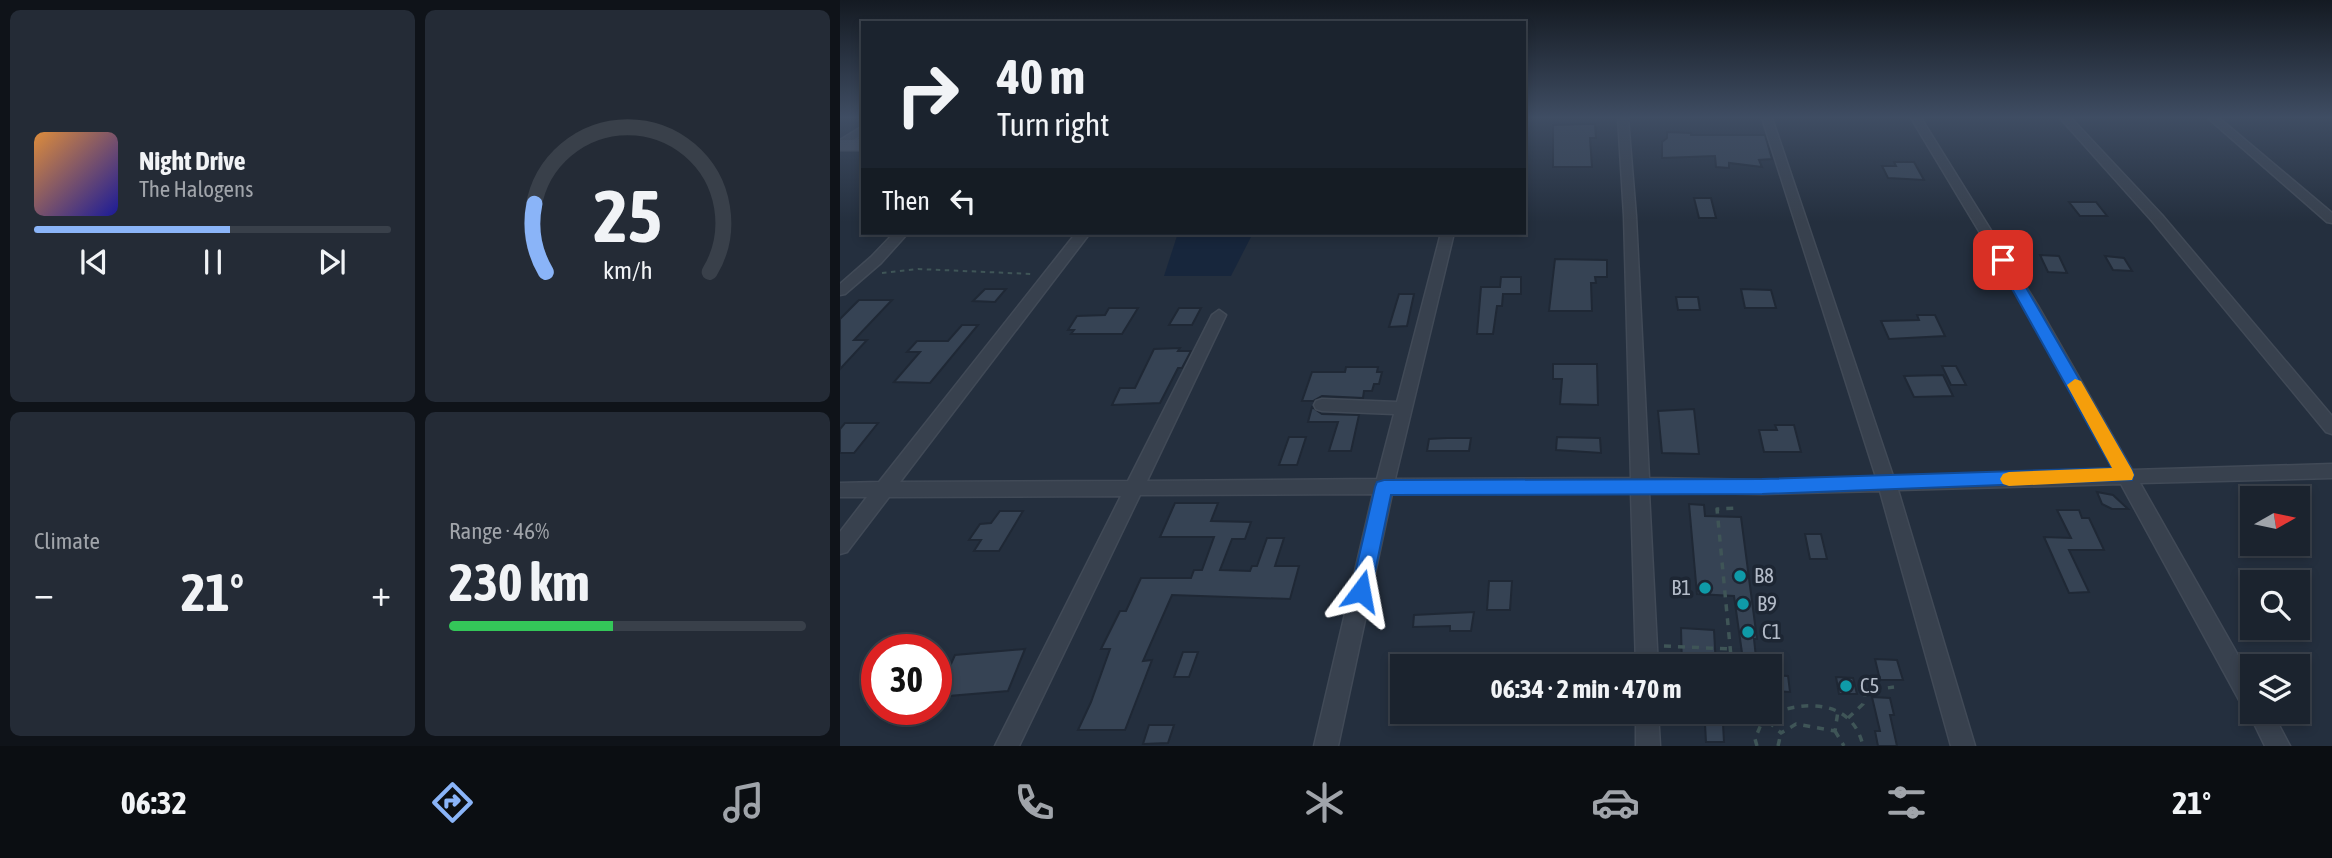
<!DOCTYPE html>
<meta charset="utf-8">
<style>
:root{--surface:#1b232e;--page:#242b36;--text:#f1f3f6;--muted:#a0a4aa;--line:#39404a;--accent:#8ab4f8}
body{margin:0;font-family:"Asap Condensed",sans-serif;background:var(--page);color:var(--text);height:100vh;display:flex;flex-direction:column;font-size:26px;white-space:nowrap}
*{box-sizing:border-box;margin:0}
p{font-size:23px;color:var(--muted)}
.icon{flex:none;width:38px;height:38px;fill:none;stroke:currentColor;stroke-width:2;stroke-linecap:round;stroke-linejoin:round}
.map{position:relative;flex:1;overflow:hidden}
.side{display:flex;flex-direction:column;gap:10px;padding:10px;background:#0f1319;width:840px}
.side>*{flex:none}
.top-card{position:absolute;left:21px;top:21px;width:665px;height:214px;border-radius:0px;box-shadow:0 4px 10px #0003,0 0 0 2px var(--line);background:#1b232e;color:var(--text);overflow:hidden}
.needle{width:46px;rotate:81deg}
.buttons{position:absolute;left:1400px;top:486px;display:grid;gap:14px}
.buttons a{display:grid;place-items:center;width:70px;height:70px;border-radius:0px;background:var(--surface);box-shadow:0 4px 10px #0003,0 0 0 2px var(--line);font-size:35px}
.speed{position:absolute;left:21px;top:634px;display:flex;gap:14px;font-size:35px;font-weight:700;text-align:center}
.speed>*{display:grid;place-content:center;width:91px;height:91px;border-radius:50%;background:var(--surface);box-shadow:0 4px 10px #0003,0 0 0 2px var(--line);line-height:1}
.speed .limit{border:10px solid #d22;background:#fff;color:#111}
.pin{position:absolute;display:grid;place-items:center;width:60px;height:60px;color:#fff;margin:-30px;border-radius:14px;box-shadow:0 4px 10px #0006}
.me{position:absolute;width:77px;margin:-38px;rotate:13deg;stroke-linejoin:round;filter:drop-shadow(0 0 5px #0008)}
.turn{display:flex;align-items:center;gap:24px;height:147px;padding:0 21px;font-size:32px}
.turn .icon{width:91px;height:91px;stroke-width:2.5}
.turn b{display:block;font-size:49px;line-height:60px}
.then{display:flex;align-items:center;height:66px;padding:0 21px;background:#0003;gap:14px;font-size:26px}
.big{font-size:52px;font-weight:700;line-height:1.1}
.side .widget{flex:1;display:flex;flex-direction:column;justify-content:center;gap:10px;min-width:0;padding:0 24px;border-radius:10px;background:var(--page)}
.side .dial{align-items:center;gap:0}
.dial svg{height:182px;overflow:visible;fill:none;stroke:var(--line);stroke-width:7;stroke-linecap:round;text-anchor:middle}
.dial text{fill:var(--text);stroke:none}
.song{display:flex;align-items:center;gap:21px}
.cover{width:84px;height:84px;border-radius:10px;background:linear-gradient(135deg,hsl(30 70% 55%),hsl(240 70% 35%))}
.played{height:7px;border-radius:4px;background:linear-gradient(90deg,var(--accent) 55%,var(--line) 55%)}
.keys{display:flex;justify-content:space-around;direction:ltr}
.heat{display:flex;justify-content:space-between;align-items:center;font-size:38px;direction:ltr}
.charge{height:10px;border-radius:5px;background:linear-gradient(90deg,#34c759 46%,var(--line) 0)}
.side .tiles{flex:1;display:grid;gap:10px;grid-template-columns:repeat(2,1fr)}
.trip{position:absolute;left:550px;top:654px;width:392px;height:70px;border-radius:0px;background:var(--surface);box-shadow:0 4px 10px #0003,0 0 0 2px var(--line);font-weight:700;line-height:70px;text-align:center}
.tab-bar{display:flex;height:112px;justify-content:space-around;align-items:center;background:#0b0e12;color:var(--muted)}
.tab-bar .icon{width:49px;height:49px}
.tab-bar .active{color:var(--accent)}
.tab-bar b{font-size:32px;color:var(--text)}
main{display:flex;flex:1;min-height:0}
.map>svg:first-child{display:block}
.water{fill:#17263c}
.building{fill:#364354;stroke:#1f2835;stroke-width:2}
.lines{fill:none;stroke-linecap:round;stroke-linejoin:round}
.street-casing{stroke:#414a57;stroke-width:3}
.secondary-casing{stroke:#414a57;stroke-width:3}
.path-far1{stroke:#3f5557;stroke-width:2;stroke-dasharray:4.5 4.5;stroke-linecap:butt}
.path{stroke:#3f5557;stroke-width:3.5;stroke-dasharray:7 7;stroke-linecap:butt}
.street{fill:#38414e;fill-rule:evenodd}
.secondary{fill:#465061;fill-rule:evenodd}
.route{fill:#1a73e8;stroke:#114b97;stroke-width:2}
.slow{fill:#f59e0b}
.culture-dot{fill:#0f9aa8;stroke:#1d2633;stroke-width:2.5}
.labels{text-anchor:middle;stroke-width:7;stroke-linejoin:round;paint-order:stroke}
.near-poi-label{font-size:21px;fill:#b4bcc9;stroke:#1d2633;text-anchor:start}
</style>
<main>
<section class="side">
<div class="tiles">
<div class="widget">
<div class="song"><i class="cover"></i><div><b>Night Drive</b><p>The Halogens</p></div></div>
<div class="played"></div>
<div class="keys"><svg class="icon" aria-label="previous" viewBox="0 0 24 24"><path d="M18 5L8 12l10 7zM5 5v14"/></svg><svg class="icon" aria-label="pause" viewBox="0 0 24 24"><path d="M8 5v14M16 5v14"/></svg><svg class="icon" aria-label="next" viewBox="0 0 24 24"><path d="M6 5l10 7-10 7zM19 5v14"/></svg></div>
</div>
<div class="widget dial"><svg viewBox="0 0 100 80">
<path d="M14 69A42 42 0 1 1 86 69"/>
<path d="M14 69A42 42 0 0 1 9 39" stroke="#8ab4f8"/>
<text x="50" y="56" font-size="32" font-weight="700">25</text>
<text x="50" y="72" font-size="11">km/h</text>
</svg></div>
<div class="widget"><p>Climate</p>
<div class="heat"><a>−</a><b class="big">21°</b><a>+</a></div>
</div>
<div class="widget"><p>Range · 46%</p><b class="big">230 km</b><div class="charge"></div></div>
</div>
</section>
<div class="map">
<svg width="1492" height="746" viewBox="0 0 1492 746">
<rect width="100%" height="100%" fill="#242f3e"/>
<path class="water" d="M338,233h75l-22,43h-67z"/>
<path class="building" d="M745,124h10l1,14h-6l2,29h-39v-42z
M827,132l24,1v2h74l7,24 -13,1 3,7 -33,-4v5l-13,-1 -1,-11 -53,2v-16l5,-4z
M1054,162h20l10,18 -36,-2 -6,-12h14z
M854,198h17l5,20h-17z
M1229,202h27l11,14h-27z
M1200,255l19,1 8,17 -19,-1z
M1265,256l19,2 8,13 -19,-1z
M715,259l52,1v17h-12l1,6h-5l1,28h-43z
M661,277h20v17h-18l-1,12h-5l-4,28h-16l4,-47h19z
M145,289h21l-11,13 -22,-1z
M901,289l30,1 5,18h-31z
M559,294h15l-7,32 -18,1z
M836,297h22l2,13h-22z
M19,300h33l-38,40h13l-27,29v-50z
M269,308h29l-16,26h-51l3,-4h-6l9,-14 28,-1z
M339,308h22l-9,17h-23z
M1077,315h18l10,21 -56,3 -8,-18 38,-1z
M122,325h16l-48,58 -36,-1 26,-30h-13l10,-11h31z
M340,348l-2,3h13l-9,17h-4l-18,35 -48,2 8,-17h15l19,-39z
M713,364h44l1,41 -38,-1 2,-25h-9z
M1102,366h14l10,19h-15z
M506,367h32l-1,5h5l-3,12h-5l-2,7h-8l-1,7 -41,-2 -9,5h-11l10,-29h33z
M1103,375l10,21 -39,1 -10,-21z
M472,407l10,7 37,1 -8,36h-22l9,-29h-30z
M854,409l5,45 -37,-1 -4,-42z
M5,423h33l-24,30h-14v-24z
M935,425h19l7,27h-37l-5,-22h18z
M449,437h17l-9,28h-18z
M717,437l43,1 1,15 -45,-3z
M607,438h24l-2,13h-42l2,-12z
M1257,492l16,3 15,14h-16l-10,-5z
M335,503h43l-7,18 40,1 -6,17h-13l-12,31 30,1 2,-5h5l10,-28h17l-9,28h24l-9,33 -118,-4 -29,66 9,-1 -27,70h-47l13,-28 19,-53h-9l19,-38h6l15,-33h50l3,-8h8l12,-33h-54z
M849,504l15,1 1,11 36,1 14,107 2,15h-3l3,28h-13l-10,-71 -37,-2z
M1217,510h22l3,8h7l15,32h-35l20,42 -20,1 -25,-56 27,1z
M160,511h23l-24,40h-25l7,-11h-12l11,-16 11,-1z
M965,534h16l6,25h-17z
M649,581h23l-2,29h-23z
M634,612l-3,19h-21v-5l-37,1 1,-12z
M841,628l33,2 2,37h-34z
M185,649l-17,42 -72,6 19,-42z
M343,652h15l-9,25h-15z
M1035,659l22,1 6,20h-23z
M931,675l17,1 2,16 -17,-1z
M996,677l17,1 4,16h-18z
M1032,697l18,1 4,17h-4l7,31h-19l-3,-15h5z
M865,724h18l1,18h-18z
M309,725h25l-6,18 -25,1z"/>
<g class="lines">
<defs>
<path id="street" d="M778,118h10l8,98 13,262 113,2 114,-3 -114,-359h10l121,358 221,-6 -90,-164 -113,-188h10l117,188 94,164 200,-6v14l-192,5 112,197v32h20l18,34h-25l-17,-35 -4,-2 -123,-225 -223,6 77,256h-24l-71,-255 -118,3 -113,-2 9,175h-22l-5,-175 -239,2 -54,252h-24l59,-252 -233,1 -121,251h-24l126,-250 -232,1 -42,55 -7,2v-22l27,-35h-27v-14l39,-1 197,-249h14l-190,249 228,-1 84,-166 7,-5 7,5 -79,166 230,-2 17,-65 -72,-3 -6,-2 -2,-4 2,-4 6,-2 75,3 44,-169h13l-59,246 236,-1 -7,-262z
M1220,118h11l91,97 170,201v18l-6,-2 -174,-211z
M1368,118h11l113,95v10l-5,-1z
M23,126v8l-23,14v-8z
M54,233h14l-27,30 -36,31 -5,1v-11l31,-27z
M796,712h22l2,34h-24z"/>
<path id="secondary" d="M0,140h23v10h-23z"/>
</defs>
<use href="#street" class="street-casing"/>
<use href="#secondary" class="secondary-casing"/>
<path class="path-far1" d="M42,273l36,-4 114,5"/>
<path class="path" d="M824,646l66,3
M892,667l-15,-158 21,-1
M918,712l23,21 15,-9 39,7 3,-20
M1008,718l15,-14 3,-13 28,-4
M995,731l9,15
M917,746l-2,-7 9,-22c36,-17 88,-20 99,29
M938,746l3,-13"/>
<use href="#street" class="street"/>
<use href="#secondary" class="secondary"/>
</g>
<linearGradient id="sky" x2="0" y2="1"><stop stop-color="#141a22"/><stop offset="0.53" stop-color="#3f4d63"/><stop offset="1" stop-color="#3f4d63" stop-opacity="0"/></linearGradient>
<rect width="1492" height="222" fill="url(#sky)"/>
<path class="route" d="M1163,255l7,5 122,210 2,5 -2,5 -370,14 -371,1 -20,96 -3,6 -7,3 -7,-3 -3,-6 24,-104 2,-5 7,-2 378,-1 350,-11 -116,-208z"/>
<path class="slow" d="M1235,379l6,2 51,89 2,5 -2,5 -123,6 -6,-2 -3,-5 3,-5 6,-2 103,-4 -45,-83z"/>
<g class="culture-dot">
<circle cx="900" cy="576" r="7"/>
<circle cx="865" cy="588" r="7"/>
<circle cx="903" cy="604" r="7"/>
<circle cx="908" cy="632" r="7"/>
<circle cx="1006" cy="686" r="7"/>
</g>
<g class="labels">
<g class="near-poi-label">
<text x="914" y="583">B8</text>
<text x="851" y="595" text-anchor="end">B1</text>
<text x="917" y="611">B9</text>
<text x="922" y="639">C1</text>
<text x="1020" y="693">C5</text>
</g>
</g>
</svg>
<div class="buttons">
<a><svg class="needle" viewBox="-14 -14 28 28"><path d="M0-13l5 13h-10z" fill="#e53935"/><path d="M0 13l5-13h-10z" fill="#a0a4aa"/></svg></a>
<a><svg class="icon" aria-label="search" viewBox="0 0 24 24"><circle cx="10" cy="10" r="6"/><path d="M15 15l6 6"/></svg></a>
<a><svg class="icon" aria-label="layers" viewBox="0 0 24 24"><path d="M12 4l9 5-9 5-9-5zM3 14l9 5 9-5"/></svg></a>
</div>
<div class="speed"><div class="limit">30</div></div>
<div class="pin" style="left:1163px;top:260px;background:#d93025"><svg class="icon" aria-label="arrive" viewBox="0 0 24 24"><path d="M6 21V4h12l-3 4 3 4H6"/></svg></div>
<svg class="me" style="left:521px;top:591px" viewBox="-20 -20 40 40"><path d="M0-17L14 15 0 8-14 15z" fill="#1a73e8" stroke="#fff" stroke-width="4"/></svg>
<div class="trip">06:34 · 2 min · 470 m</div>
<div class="top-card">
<div class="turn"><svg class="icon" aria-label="right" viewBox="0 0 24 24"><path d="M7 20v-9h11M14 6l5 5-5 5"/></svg><div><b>40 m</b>Turn right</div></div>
<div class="then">Then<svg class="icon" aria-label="left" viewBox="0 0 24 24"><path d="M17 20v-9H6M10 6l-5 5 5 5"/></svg></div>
</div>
</div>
</main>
<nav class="tab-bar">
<b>06:32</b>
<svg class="icon active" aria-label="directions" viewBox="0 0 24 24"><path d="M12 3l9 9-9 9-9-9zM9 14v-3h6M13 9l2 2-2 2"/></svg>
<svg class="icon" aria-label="music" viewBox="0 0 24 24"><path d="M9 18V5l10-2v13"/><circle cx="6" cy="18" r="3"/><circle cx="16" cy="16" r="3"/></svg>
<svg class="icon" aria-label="phone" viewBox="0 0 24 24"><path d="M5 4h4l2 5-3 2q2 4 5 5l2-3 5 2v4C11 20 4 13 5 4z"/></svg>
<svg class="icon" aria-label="climate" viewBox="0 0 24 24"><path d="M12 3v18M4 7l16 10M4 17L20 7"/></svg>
<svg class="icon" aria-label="car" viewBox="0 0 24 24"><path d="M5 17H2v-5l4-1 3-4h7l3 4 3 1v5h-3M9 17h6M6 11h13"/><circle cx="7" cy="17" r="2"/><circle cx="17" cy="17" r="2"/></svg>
<svg class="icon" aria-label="filters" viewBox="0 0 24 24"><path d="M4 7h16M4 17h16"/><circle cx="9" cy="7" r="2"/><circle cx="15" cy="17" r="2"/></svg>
<b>21°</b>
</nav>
